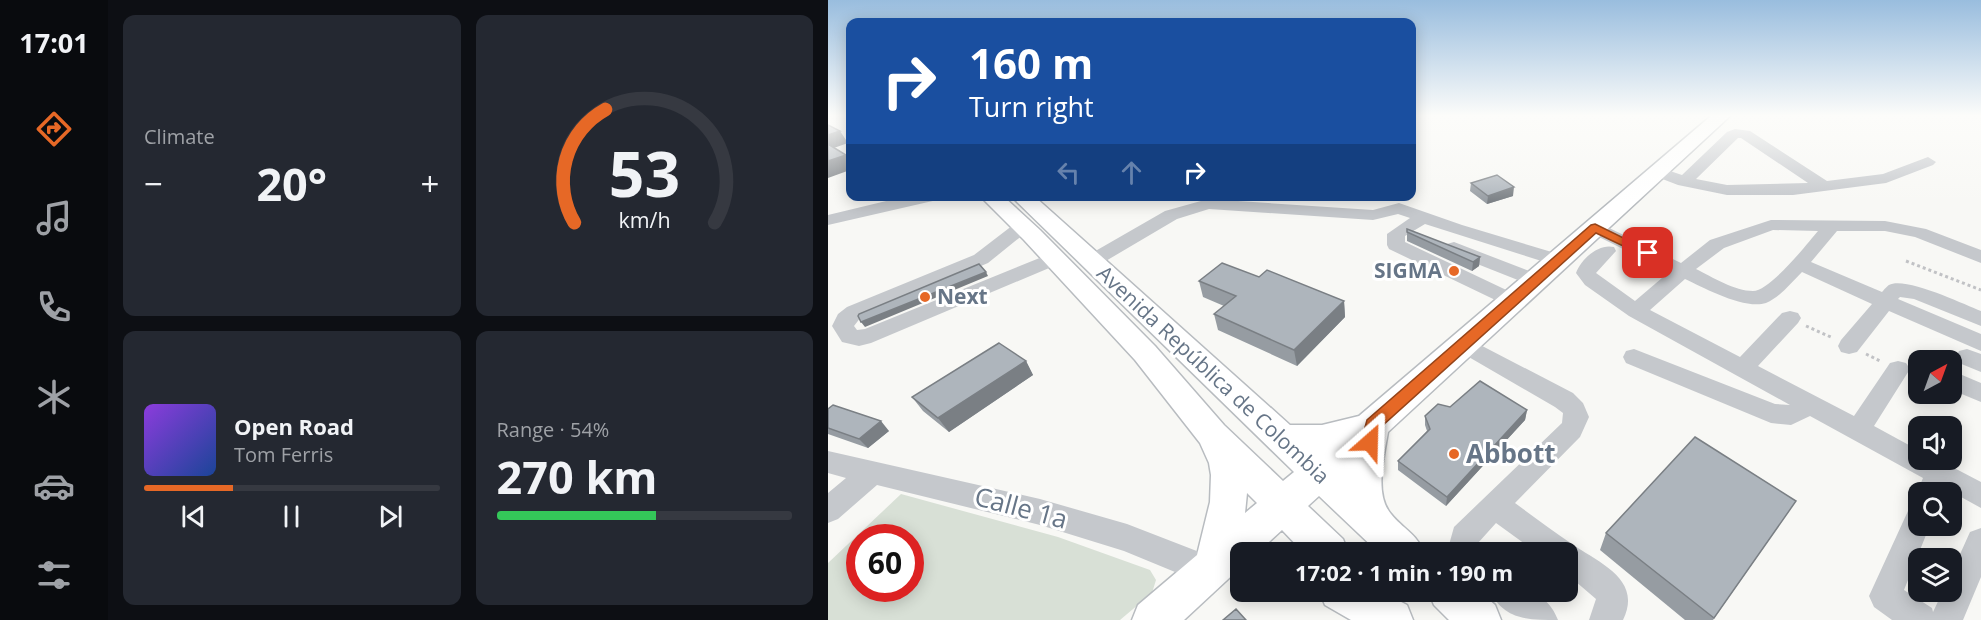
<!DOCTYPE html>
<meta charset="utf-8">
<style>
:root{--surface:#171b24;--page:#242831;--text:#f1f3f6;--muted:#9ea1a6;--line:#363941;--accent:#e66826}
body{margin:0;font-family:"Open Sans",sans-serif;background:var(--page);color:var(--text);height:100vh;display:flex;flex-direction:column;font-size:22px;white-space:nowrap}
*{box-sizing:border-box;margin:0}
p{font-size:20px;color:var(--muted)}
.icon{flex:none;width:33px;height:33px;fill:none;stroke:currentColor;stroke-width:2;stroke-linecap:round;stroke-linejoin:round}
.map{position:relative;flex:1;overflow:hidden}
.details{display:flex;flex-direction:column;gap:15px;padding:15px;background:#0d0f14;width:720px}
.details>*{flex:none}
.banner{position:absolute;left:18px;top:18px;width:570px;height:183px;border-radius:12px;box-shadow:0 3px 15px #0003;background:#1a4fa0;color:#fff;overflow:hidden}
.needle{width:39px;rotate:41deg}
.tools{position:absolute;left:1080px;top:350px;display:grid;gap:12px}
.tools a{display:grid;place-items:center;width:54px;height:54px;border-radius:12px;background:var(--surface);box-shadow:0 3px 15px #0003;font-size:30px}
.speed{position:absolute;left:18px;top:524px;display:flex;gap:12px;font-size:30px;font-weight:700;text-align:center}
.speed>*{display:grid;place-content:center;width:78px;height:78px;border-radius:50%;background:var(--surface);box-shadow:0 3px 15px #0003;line-height:1}
.speed .limit{border:9px solid #d22;background:#fff;color:#111}
.pin{position:absolute;display:grid;place-items:center;width:51px;height:51px;color:#fff;margin:-26px;border-radius:12px;box-shadow:0 3px 9px #0006}
.me{position:absolute;width:66px;margin:-33px;rotate:25deg;stroke-linejoin:round;filter:drop-shadow(0 0 4px #0008)}
.turn{display:flex;align-items:center;gap:21px;height:126px;padding:0 24px;font-size:27px}
.turn .icon{width:78px;height:78px;stroke-width:2.5}
.turn b{display:block;font-size:42px;line-height:51px}
.lanes{display:flex;align-items:center;height:57px;padding:0 24px;background:#0003;justify-content:center;gap:30px;direction:ltr}
.lanes .off{opacity:.35}
.big{font-size:45px;font-weight:700;line-height:1.1}
.details .widget{flex:1;display:flex;flex-direction:column;justify-content:center;gap:9px;min-width:0;padding:0 21px;border-radius:12px;background:var(--page)}
.details .dial{align-items:center;gap:0}
.dial svg{height:156px;overflow:visible;fill:none;stroke:var(--line);stroke-width:7;stroke-linecap:round;text-anchor:middle}
.dial text{fill:var(--text);stroke:none}
.song{display:flex;align-items:center;gap:18px}
.cover{width:72px;height:72px;border-radius:9px;background:linear-gradient(135deg,hsl(270 70% 55%),hsl(220 70% 35%))}
.played{height:6px;border-radius:3px;background:linear-gradient(90deg,var(--accent) 30%,var(--line) 30%)}
.keys{display:flex;justify-content:space-around;direction:ltr}
.heat{display:flex;justify-content:space-between;align-items:center;font-size:33px;direction:ltr}
.charge{height:9px;border-radius:4px;background:linear-gradient(90deg,#34c759 54%,var(--line) 0)}
.details .tiles{flex:1;display:grid;gap:15px;grid-template-columns:repeat(2,1fr)}
.trip{position:absolute;left:402px;top:542px;width:348px;height:60px;border-radius:12px;background:var(--surface);box-shadow:0 3px 15px #0003;font-weight:700;line-height:60px;text-align:center}
main{display:flex;flex:1;min-height:0}
.dock{display:flex;flex-direction:column;width:108px;justify-content:space-around;align-items:center;background:#090b0e;color:var(--muted)}
.dock .icon{width:42px;height:42px}
.dock .active{color:var(--accent)}
.dock b{font-size:27px;color:var(--text)}
.map>svg:first-child{display:block}
.green{fill:#d8e0d6;fill-rule:evenodd}
.lines{fill:none;stroke-linecap:round;stroke-linejoin:round}
.major-casing{stroke:#b8bcc0;stroke-width:3}
.path{stroke:#c1c2c5;stroke-width:3;stroke-dasharray:3 3;stroke-linecap:butt}
.minor{fill:#c5c8cc;fill-rule:evenodd}
.major{fill:#fff;fill-rule:evenodd}
.wall{fill:#969ca2}
.shaded-wall{fill:#7a7f84}
.building{fill:#aeb5bc;stroke:#7a7f84;stroke-width:1.5}
.route{fill:#e66826;stroke:#964419;stroke-width:1.5}
.poi-dot{fill:#e66826;stroke:#fff;stroke-width:2}
.labels{text-anchor:middle;stroke-width:6;stroke-linejoin:round;paint-order:stroke}
.poi-label{font-size:21px;font-weight:bold;fill:#667587;stroke:#fff;text-anchor:end}
.street-label{font-size:21px;fill:#667587;stroke:#fff}
.near-poi-label{font-size:26px;font-weight:bold;fill:#667587;stroke:#fff;text-anchor:start}
.near-street-label{font-size:26px;fill:#667587;stroke:#fff}
</style>
<main>
<nav class="dock">
<b>17:01</b>
<svg class="icon active" aria-label="directions" viewBox="0 0 24 24"><path d="M12 3l9 9-9 9-9-9zM9 14v-3h6M13 9l2 2-2 2"/></svg>
<svg class="icon" aria-label="music" viewBox="0 0 24 24"><path d="M9 18V5l10-2v13"/><circle cx="6" cy="18" r="3"/><circle cx="16" cy="16" r="3"/></svg>
<svg class="icon" aria-label="phone" viewBox="0 0 24 24"><path d="M5 4h4l2 5-3 2q2 4 5 5l2-3 5 2v4C11 20 4 13 5 4z"/></svg>
<svg class="icon" aria-label="climate" viewBox="0 0 24 24"><path d="M12 3v18M4 7l16 10M4 17L20 7"/></svg>
<svg class="icon" aria-label="car" viewBox="0 0 24 24"><path d="M5 17H2v-5l4-1 3-4h7l3 4 3 1v5h-3M9 17h6M6 11h13"/><circle cx="7" cy="17" r="2"/><circle cx="17" cy="17" r="2"/></svg>
<svg class="icon" aria-label="filters" viewBox="0 0 24 24"><path d="M4 7h16M4 17h16"/><circle cx="9" cy="7" r="2"/><circle cx="15" cy="17" r="2"/></svg>
</nav>
<section class="details">
<div class="tiles">
<div class="widget"><p>Climate</p>
<div class="heat"><a>−</a><b class="big">20°</b><a>+</a></div>
</div>
<div class="widget dial"><svg viewBox="0 0 100 80">
<path d="M14 69A42 42 0 1 1 86 69"/>
<path d="M14 69A42 42 0 0 1 30 11" stroke="#e66826"/>
<text x="50" y="56" font-size="32" font-weight="700">53</text>
<text x="50" y="72" font-size="11">km/h</text>
</svg></div>
<div class="widget">
<div class="song"><i class="cover"></i><div><b>Open Road</b><p>Tom Ferris</p></div></div>
<div class="played"></div>
<div class="keys"><svg class="icon" aria-label="previous" viewBox="0 0 24 24"><path d="M18 5L8 12l10 7zM5 5v14"/></svg><svg class="icon" aria-label="pause" viewBox="0 0 24 24"><path d="M8 5v14M16 5v14"/></svg><svg class="icon" aria-label="next" viewBox="0 0 24 24"><path d="M6 5l10 7-10 7zM19 5v14"/></svg></div>
</div>
<div class="widget"><p>Range · 54%</p><b class="big">270 km</b><div class="charge"></div></div>
</div>
</section>
<div class="map">
<svg width="1153" height="620" viewBox="0 0 1153 620">
<rect width="100%" height="100%" fill="#f8f8f5"/>
<path class="green" d="M73,494l157,43 92,33 6,10 -4,13 -32,27h-292v-57zM32,537h50v51h-50z"/>
<g class="lines">
<defs>
<path id="major" d="M883,116h19l-342,316c-4,24 -14,62 3,82 12,15 25,19 33,38h-46l-59,-56 -11,10 35,33 5,13h-45l-21,-22 -24,22h-18v16l-56,52h-52l6,-15 59,-50 13,-53 1,-27 -2,-12 -9,-20 -65,-83 -111,-120 -44,-44h23l37,34 115,116 69,79 59,56 11,-9 -283,-276h23l256,229h32l37,-9zM419,493l10,10 -12,10z
M491,591h61l27,14 6,15h-62l-26,-15z
M600,591h51l16,14 6,15h-52l-15,-15z"/>
</defs>
<use href="#major" class="major-casing"/>
<path class="path" d="M1078,261l75,29
M978,326l27,12
M1038,354l16,8"/>
<path class="minor" d="M907,129l15,2 77,50 56,-7 45,-17 8,5 -3,3 -47,18 -93,12h-66l-49,-10 -26,-10 -2,-3 8,-5 24,8 45,-43zM910,138h3l67,45 -81,2 -31,-6z
M79,196h32l-2,4 -109,25v-10z
M380,199l165,11 26,-7 63,22 103,31 3,4 -3,4h-14l-126,-40 -20,12v6l114,54 3,5 -3,5 -7,2 -123,-59 -2,-4v-11l23,-16 -12,-4 -25,6 -164,-11 -32,10 -78,46h-14l-3,-4 3,-4 80,-46z
M943,220l114,1 41,8 55,21v13l-66,-26 -30,-6h-48l-26,31 71,30c1,-1 5,-6 7,-7 16,-9 74,19 92,26v15l-67,-27 -14,-2 -2,2 83,35v17l-92,-40 -32,41 -8,2 -8,-2 -3,-6 3,-6 31,-36 -70,-32c-11,11 -22,25 -36,31 -21,7 -62,-15 -81,-24l-35,31 90,47 42,-44 8,-2 8,2 3,5 -3,5 -40,43 96,50 36,-53 8,-2 8,2 4,6 -36,57 44,24v9h19l44,23v26l-29,-16h-34v3l-1,-3 6,-14 -113,-62 -19,9 -20,-2 -145,-60 -3,-6 3,-6 8,-2 141,55 15,1 -161,-89 -44,-31 -9,-12c5,-14 23,-30 38,-26l2,4 -20,22 39,28 34,-29 -80,-40 -3,-4 3,-4h12l80,39 29,-23zM945,230l45,1c-11,13 -48,60 -65,60 -18,0 -41,-14 -57,-22l28,-21z
M195,221l6,1 3,4 -3,4 -41,33 -127,54 -7,9 3,4 8,-1 182,-74h14l3,4 -3,4 -190,80 -12,3 -17,-4 -10,-16 6,-12 9,-7 127,-52 43,-33z
M626,242l88,34 3,4 -3,4 -7,2 -7,-2 -81,-32 -2,-4 2,-4z
M635,336l110,57 10,10 6,14 -9,20 -65,66c19,14 38,28 57,41 27,19 71,35 51,76h-34l7,-21 -28,-24v-23h-32l-40,-29 -18,20 -1,9h-30l7,-25 108,-104 1,-10 -8,-6 -100,-58 -3,-5 3,-5z
M1139,349l14,5v18l-22,-9 -3,-6 3,-6z
M1127,372l26,11v19l-29,-12v-17z
M0,451l212,48 87,25 93,36 4,11 -4,11 -11,4 -85,-35 -84,-26 -163,-40 -39,34 -10,4v-30l18,-15 -18,-5z
M1090,507v18h12l-26,65 28,18 1,4 10,-21h9v-19l18,-40 11,-4v49l-18,43h-71l-18,-13 -5,-11 39,-85z
M662,591c30,0 55,-4 68,29 -30,0 -54,0 -68,-29z"/>
<use href="#major" class="major"/>
</g>
<path class="wall" d="M643,183l42,13 -26,8 -17,-13z
M579,229l73,28 -1,9 -7,5 -65,-30z
M431,277l85,24 1,16 -48,49 -79,-36 -4,-16 10,-8 -21,-9 -4,-16z
M198,361l7,14 -84,57 -26,-21 -11,-14z
M622,407l77,3 -2,10 -79,86 -48,-36v-9l29,-30 -2,-6v-9z
M0,409l61,22 -21,17 -40,-14z
M968,501l-83,119h-28l-85,-70 6,-17z"/>
<path class="shaded-wall" d="M12,131l8,12 -20,7v-15z
M18,155l4,6v9l-22,8v-17z
M686,187l-1,9 -26,8 1,-8z
M652,257l-1,9 -7,5 1,-9z
M158,272l2,4 -123,51 -4,-5z
M516,301l1,16 -48,49 -3,-16z
M198,361l7,14 -84,57 -11,-14z
M699,410l-2,10 -79,86 1,-9z
M53,421l8,10 -21,17 -9,-9z"/>
<path class="building" d="M0,125l12,6 -12,4z
M0,144l18,11 -18,6z
M669,175l17,12 -26,9 -17,-13z
M579,229l73,28 -7,5 -66,-30z
M394,263l37,14 8,-7 77,31 -50,49 -80,-36 22,-18 -37,-15z
M151,264l7,8 -125,50 -3,-6 1,-2z
M171,343l27,18 -88,57 -26,-21z
M652,381l47,29 -80,87 -49,-36 32,-32 -5,-13 13,-12 12,3z
M5,405l48,16 -22,18 -31,-11v-19z
M867,437l101,64 -82,117 -108,-85z
M408,609l10,11h-23z"/>
<linearGradient id="sky" x2="0" y2="1"><stop stop-color="#99bdde"/><stop offset="0.57" stop-color="#fcfcfa"/><stop offset="1" stop-color="#fcfcfa" stop-opacity="0"/></linearGradient>
<rect width="1153" height="203" fill="url(#sky)"/>
<path class="route" d="M767,224l59,29 -6,4 -4,-1 -48,-23 -215,194 -5,20 -6,2 -6,-2 -3,-5 6,-22 224,-195z"/>
<g class="poi-dot">
<circle cx="626" cy="271" r="6"/>
<circle cx="97" cy="297" r="6"/>
<circle cx="626" cy="454" r="6"/>
</g>
<g class="labels">
<g class="poi-label">
<text x="614" y="278">SIGMA</text>
<text x="109" y="304" text-anchor="start">Next</text>
</g>
<g class="street-label">
<text transform="translate(385 375) rotate(43)" y="7">Avenida República de Colombia</text>
</g>
<g class="near-poi-label">
<text x="638" y="463">Abbott</text>
</g>
<g class="near-street-label">
<text transform="translate(193 508) rotate(15)" y="9">Calle 1a</text>
</g>
</g>
</svg>
<div class="tools">
<a><svg class="needle" viewBox="-14 -14 28 28"><path d="M0-13l5 13h-10z" fill="#e53935"/><path d="M0 13l5-13h-10z" fill="#9ea1a6"/></svg></a>
<a><svg class="icon" aria-label="sound" viewBox="0 0 24 24"><path d="M4 9h4l5-4v14l-5-4H4zM17 9q2 3 0 6"/></svg></a>
<a><svg class="icon" aria-label="search" viewBox="0 0 24 24"><circle cx="10" cy="10" r="6"/><path d="M15 15l6 6"/></svg></a>
<a><svg class="icon" aria-label="layers" viewBox="0 0 24 24"><path d="M12 4l9 5-9 5-9-5zM3 14l9 5 9-5"/></svg></a>
</div>
<div class="speed"><div class="limit">60</div></div>
<div class="pin" style="left:820px;top:253px;background:#d93025"><svg class="icon" aria-label="arrive" viewBox="0 0 24 24"><path d="M6 21V4h12l-3 4 3 4H6"/></svg></div>
<svg class="me" style="left:542px;top:442px" viewBox="-20 -20 40 40"><path d="M0-17L14 15 0 8-14 15z" fill="#e66826" stroke="#fff" stroke-width="4"/></svg>
<div class="trip">17:02 · 1 min · 190 m</div>
<div class="banner">
<div class="turn"><svg class="icon" aria-label="right" viewBox="0 0 24 24"><path d="M7 20v-9h11M14 6l5 5-5 5"/></svg><div><b>160 m</b>Turn right</div></div>
<div class="lanes"><svg class="icon off" aria-label="left" viewBox="0 0 24 24"><path d="M17 20v-9H6M10 6l-5 5 5 5"/></svg><svg class="icon off" aria-label="ahead" viewBox="0 0 24 24"><path d="M12 20V5M6 11l6-6 6 6"/></svg><svg class="icon" aria-label="right" viewBox="0 0 24 24"><path d="M7 20v-9h11M14 6l5 5-5 5"/></svg></div>
</div>
</div>
</main>
